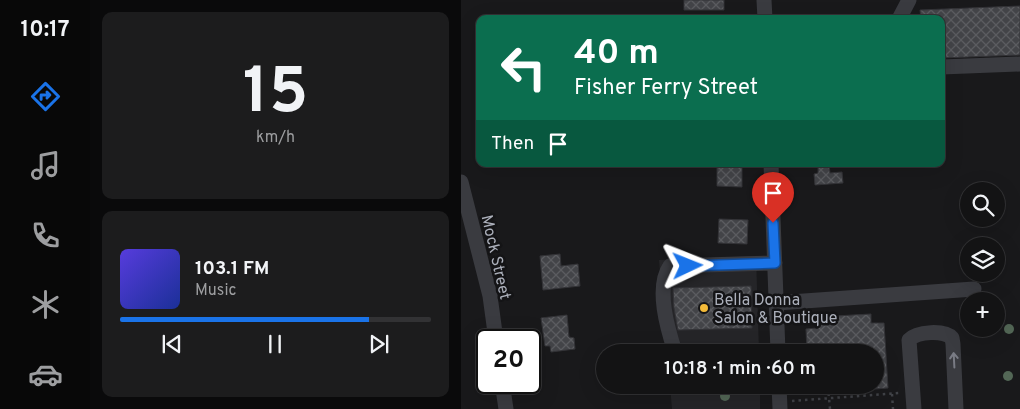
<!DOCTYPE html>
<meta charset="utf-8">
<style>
:root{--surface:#131314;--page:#1c1c1d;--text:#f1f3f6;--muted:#9d9ea0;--line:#323234;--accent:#1a73e8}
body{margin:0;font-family:Overpass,sans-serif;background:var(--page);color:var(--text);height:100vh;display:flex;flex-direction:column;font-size:19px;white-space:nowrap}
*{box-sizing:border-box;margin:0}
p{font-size:16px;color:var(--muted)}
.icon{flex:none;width:28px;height:28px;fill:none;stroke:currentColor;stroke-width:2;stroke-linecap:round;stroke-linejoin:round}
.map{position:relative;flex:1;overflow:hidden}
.sheet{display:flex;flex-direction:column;gap:12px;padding:12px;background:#0a0a0b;width:371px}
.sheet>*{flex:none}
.banner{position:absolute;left:15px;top:15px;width:469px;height:152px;border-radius:10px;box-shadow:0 5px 20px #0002,0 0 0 1px var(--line);background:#0b6e4f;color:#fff;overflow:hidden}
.tools{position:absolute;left:499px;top:182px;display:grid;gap:10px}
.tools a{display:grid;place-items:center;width:45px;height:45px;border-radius:50%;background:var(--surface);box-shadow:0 5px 20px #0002,0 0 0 1px var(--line);font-size:25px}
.speed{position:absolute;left:15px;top:329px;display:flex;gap:10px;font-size:25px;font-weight:700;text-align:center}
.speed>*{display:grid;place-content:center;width:65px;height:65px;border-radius:50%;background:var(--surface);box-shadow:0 5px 20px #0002,0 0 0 1px var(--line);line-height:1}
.speed .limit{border:2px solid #111;border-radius:8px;background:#fff;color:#111}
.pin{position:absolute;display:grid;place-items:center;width:42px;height:42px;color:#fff;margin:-51px -21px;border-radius:50% 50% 50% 0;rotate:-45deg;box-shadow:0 0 5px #0007}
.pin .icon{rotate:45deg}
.me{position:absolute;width:55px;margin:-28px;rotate:88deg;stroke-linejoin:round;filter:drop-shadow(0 0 4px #0008)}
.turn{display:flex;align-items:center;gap:18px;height:105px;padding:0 15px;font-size:22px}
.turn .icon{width:65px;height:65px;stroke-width:2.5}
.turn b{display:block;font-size:35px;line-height:42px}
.then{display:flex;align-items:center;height:48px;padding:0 15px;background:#0003;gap:10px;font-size:19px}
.sheet .card{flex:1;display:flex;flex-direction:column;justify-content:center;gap:8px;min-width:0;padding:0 18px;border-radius:10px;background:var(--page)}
.sheet .dial{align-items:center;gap:0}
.dial b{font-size:65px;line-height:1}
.song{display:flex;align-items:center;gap:15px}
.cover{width:60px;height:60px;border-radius:8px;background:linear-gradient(135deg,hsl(250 70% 55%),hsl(230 70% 35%))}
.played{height:5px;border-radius:2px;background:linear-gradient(90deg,var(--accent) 80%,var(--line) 80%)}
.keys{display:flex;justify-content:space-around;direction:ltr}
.trip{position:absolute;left:135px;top:344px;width:288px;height:50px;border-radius:25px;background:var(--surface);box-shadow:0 5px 20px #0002,0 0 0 1px var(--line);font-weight:600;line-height:50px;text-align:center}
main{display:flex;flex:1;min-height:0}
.tabs{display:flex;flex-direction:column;width:90px;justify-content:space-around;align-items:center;background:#080808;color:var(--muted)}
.tabs .icon{width:35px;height:35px}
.tabs .on{color:var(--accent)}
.tabs b{font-size:22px;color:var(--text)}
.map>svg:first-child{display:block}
.built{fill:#252528}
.building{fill:url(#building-cross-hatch);stroke:#333337}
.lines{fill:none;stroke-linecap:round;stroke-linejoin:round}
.path{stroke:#404247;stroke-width:2.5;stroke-dasharray:2.5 4;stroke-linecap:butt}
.minor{stroke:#3a3b40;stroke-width:15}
.tree{fill:#536756}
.oneway{stroke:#797b84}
.route-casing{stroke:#114b97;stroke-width:12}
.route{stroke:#1a73e8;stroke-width:9}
.poi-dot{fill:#f3ba39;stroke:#141416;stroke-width:2}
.labels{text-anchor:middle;stroke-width:5;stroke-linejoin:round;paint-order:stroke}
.street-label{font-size:16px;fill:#acb0bb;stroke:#141416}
.poi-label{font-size:16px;fill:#acb0bb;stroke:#141416;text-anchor:start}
</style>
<main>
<nav class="tabs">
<b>10:17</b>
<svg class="icon on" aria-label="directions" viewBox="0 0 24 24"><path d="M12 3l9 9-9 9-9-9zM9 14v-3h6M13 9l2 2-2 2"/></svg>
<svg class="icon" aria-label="music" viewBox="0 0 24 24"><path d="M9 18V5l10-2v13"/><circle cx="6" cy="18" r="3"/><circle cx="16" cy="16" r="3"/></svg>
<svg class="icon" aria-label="phone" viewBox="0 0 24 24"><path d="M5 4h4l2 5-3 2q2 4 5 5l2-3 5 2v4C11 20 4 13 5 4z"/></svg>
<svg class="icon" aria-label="climate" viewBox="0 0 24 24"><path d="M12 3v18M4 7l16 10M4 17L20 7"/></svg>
<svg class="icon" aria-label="car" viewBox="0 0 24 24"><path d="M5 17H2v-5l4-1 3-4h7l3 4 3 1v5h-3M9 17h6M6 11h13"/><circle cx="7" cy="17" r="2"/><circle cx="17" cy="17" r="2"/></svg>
</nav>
<section class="sheet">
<div class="card dial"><b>15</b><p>km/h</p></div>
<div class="card">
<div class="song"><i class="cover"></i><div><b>103.1 FM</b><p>Music</p></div></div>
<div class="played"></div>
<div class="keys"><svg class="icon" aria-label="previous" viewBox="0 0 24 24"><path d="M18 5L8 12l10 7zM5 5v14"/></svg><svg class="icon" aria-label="pause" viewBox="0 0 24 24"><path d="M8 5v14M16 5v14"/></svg><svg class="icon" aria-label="next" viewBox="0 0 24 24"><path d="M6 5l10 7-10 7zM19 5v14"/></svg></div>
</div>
</section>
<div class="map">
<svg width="559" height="409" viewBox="0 0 559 409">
<defs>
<pattern id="building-cross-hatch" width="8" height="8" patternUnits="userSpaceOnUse" patternTransform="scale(1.25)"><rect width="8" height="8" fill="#434448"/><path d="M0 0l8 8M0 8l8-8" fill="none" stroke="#5b5c60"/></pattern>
</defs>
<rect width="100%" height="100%" fill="#19191b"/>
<path class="built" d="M295,256l3,96h-92l-8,-92z
M209,385h90v24h-88z"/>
<path class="building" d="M223,0h40v10h-40z
M559,6v49l-79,3v-39h-20l-1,-9z
M256,164h25v23l-25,-1z
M357,164h11l1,9 12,-1 1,11 -28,2 -1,-11 4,-1z
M258,219l29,1 -1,24 -29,-1z
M99,254l1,12 17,-2 2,22 -37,4 -3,-34z
M290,286l1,42 -74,2 -4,-22 -1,-20z
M410,314v9h13l4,65 -13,1v-37h-68l-1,-23 11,-1v-11z
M106,315l2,22 5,1 1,11 -24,3 -1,-6h-5l-4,-28z"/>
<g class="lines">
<path class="path" d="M388,386l1,11
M367,387l2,22
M431,394l1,15
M331,401l107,-8"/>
<path class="minor" d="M303,0l1,19
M438,19l10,-19
M480,67l79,-3
M310,164l7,188
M0,182l29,114 6,44
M315,303l198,-14
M214,352c-7,-22 -20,-64 -5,-86l105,-3
M41,382l4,27
M318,385l1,24
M453,409l-5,-69c8,-9 36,-10 43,-2l1,6 3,65"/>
</g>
<g class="tree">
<circle cx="548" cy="329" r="5"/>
<circle cx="547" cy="376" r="5"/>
<circle cx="264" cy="396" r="5"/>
</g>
<defs><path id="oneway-shaft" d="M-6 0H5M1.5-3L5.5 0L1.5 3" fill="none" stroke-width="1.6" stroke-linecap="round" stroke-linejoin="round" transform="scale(1.25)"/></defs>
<use class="oneway" href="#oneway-shaft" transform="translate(493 360) rotate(-93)"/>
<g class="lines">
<defs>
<path id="route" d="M227,266l87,-3 -2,-40"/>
</defs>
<use href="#route" class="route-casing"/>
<use href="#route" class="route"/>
</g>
<circle class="poi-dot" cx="243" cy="308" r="5"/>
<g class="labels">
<g class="street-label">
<text transform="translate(36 257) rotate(77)" y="6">Mock Street</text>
</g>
<g class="poi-label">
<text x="253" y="305">Bella Donna<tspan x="253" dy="18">Salon &amp; Boutique</tspan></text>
</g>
</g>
</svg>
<div class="tools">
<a><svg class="icon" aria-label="search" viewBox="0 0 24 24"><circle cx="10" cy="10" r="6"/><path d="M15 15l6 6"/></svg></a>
<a><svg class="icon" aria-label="layers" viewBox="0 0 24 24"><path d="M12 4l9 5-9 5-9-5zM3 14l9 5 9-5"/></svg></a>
<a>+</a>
</div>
<div class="speed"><div class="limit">20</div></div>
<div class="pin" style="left:312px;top:223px;background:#d93025"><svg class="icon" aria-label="arrive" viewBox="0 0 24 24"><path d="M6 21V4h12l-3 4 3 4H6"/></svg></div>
<svg class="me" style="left:227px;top:266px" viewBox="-20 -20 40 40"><path d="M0-17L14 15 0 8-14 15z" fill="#1a73e8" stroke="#fff" stroke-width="4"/></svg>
<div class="trip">10:18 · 1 min · 60 m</div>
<div class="banner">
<div class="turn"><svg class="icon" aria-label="left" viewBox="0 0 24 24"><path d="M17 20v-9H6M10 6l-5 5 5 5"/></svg><div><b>40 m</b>Fisher Ferry Street</div></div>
<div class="then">Then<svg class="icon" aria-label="arrive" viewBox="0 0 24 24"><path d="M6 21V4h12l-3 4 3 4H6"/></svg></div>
</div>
</div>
</main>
